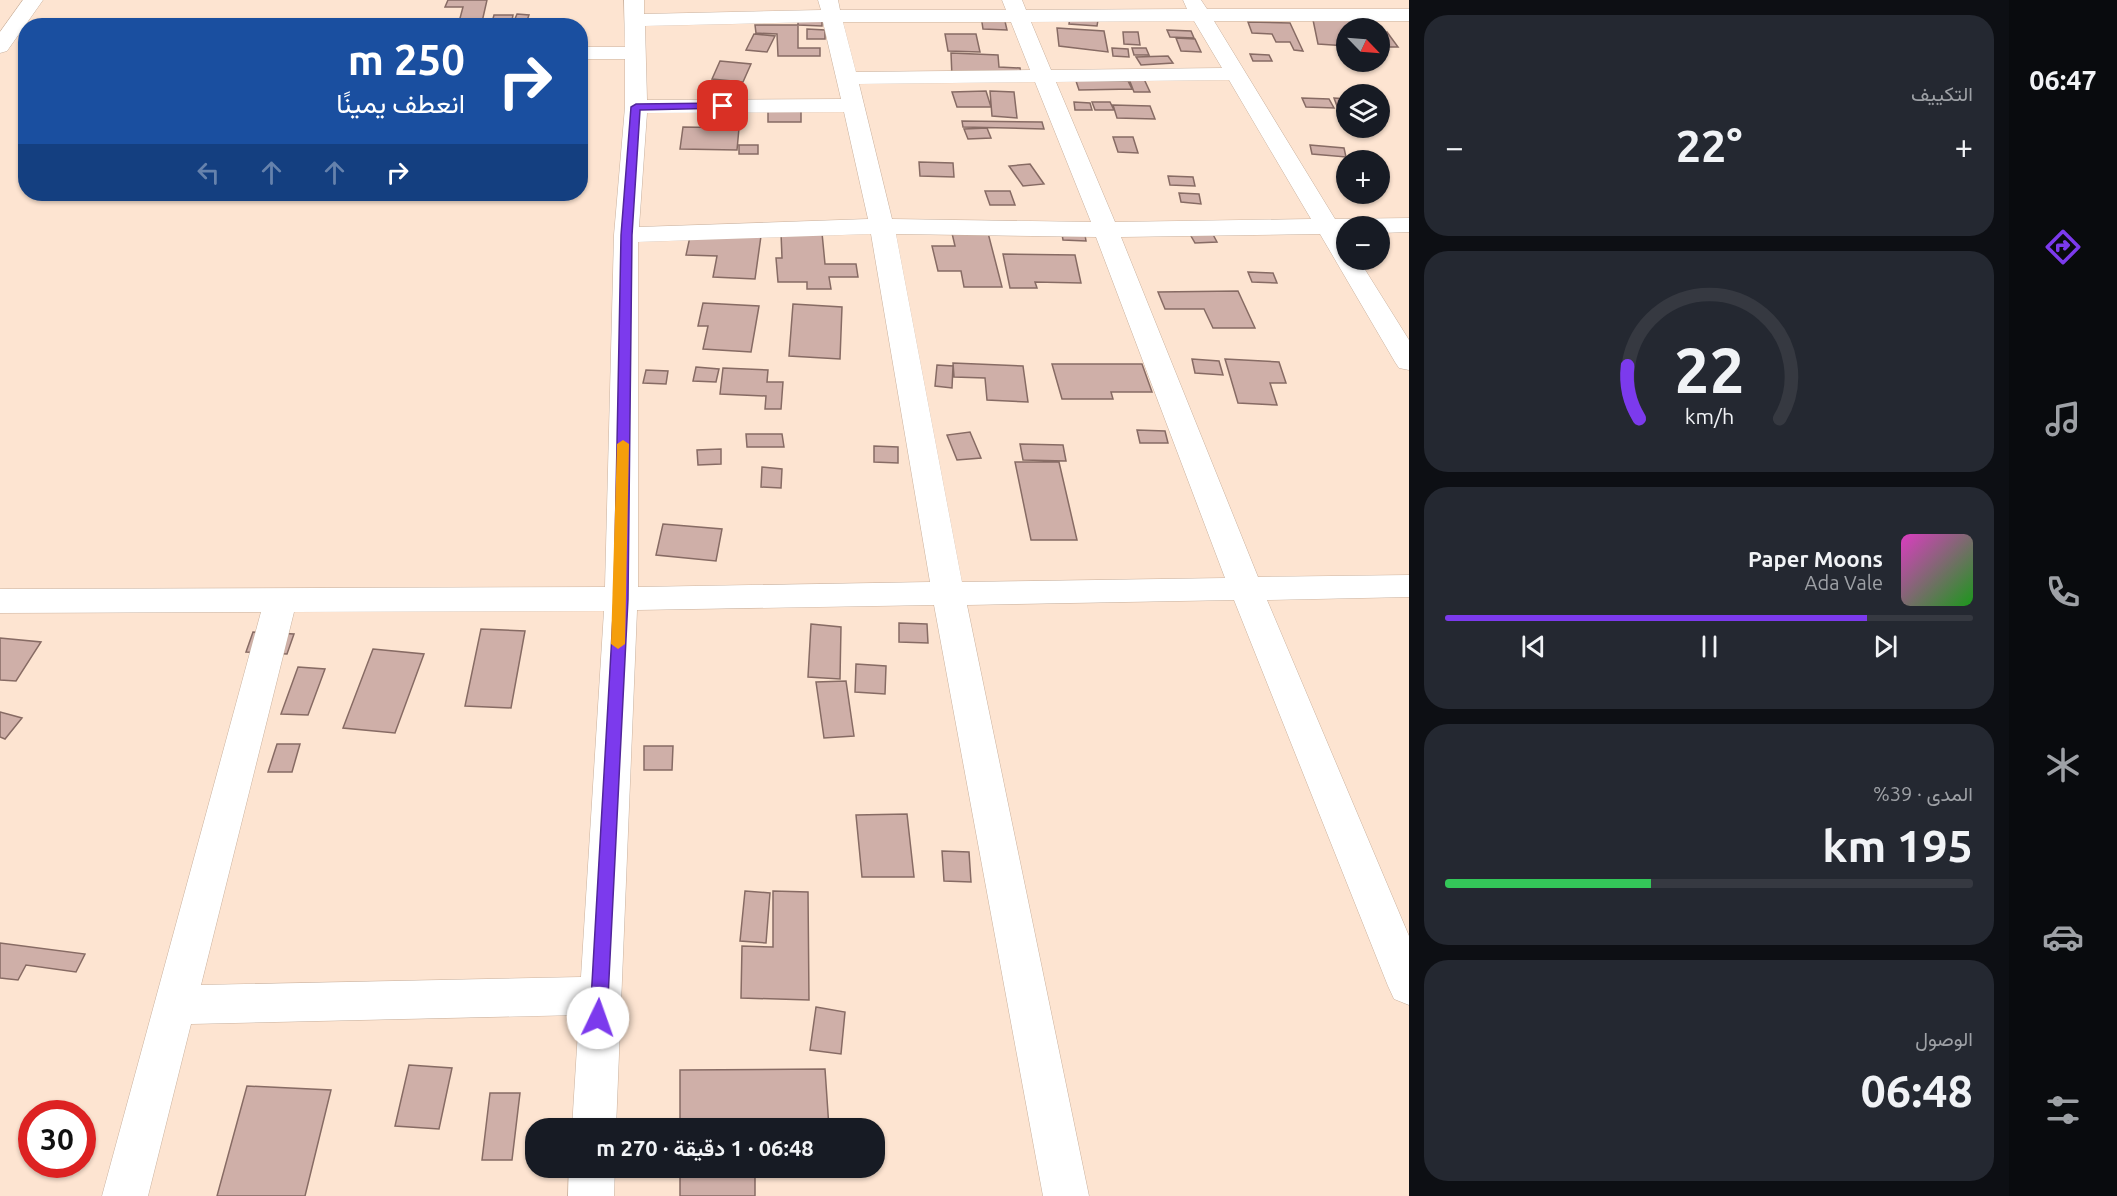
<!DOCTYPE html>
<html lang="ar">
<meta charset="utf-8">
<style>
:root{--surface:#171b24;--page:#242831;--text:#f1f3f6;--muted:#9ea1a6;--line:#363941;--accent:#7c3aed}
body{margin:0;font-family:Ubuntu,Vazirmatn,sans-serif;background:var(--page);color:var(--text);direction:rtl;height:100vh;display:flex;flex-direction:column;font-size:22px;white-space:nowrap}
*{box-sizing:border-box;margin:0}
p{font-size:20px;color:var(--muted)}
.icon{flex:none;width:33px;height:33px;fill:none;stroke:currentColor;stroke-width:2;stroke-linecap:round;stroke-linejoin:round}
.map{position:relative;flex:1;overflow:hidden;direction:ltr}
.details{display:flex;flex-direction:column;gap:15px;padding:15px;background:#0d0f14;width:600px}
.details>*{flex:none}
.banner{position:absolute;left:18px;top:18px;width:570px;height:183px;border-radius:24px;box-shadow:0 2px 4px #0004;direction:rtl;background:#1a4fa0;color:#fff;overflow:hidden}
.needle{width:39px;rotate:115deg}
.buttons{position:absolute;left:1336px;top:18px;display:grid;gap:12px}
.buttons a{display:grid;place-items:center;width:54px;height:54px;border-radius:50%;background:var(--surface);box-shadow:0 2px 4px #0004;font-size:30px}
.speed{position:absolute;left:18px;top:1100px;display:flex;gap:12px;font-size:30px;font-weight:700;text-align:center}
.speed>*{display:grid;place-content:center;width:78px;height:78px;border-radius:50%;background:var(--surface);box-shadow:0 2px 4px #0004;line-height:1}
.speed .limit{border:9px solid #d22;background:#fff;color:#111}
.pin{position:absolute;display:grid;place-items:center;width:51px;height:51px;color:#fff;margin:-26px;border-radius:12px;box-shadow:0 3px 9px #0006}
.me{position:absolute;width:66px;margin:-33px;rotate:3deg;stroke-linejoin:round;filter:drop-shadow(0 0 4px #0008)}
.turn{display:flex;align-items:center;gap:21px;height:126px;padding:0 24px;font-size:27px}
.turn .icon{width:78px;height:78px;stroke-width:2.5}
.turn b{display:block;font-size:42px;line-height:51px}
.lanes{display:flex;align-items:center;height:57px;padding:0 24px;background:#0003;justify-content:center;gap:30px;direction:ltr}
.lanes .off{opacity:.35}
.big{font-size:45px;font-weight:600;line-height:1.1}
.details .tile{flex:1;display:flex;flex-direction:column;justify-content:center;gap:9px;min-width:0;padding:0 21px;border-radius:24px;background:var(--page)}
.details .dial{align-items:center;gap:0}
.dial svg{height:156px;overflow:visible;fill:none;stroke:var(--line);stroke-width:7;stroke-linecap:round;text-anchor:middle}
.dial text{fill:var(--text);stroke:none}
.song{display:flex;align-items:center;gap:18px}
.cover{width:72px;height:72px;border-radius:9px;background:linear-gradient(135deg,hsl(310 70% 55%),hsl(120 70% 35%))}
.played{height:6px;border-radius:3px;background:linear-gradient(90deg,var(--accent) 80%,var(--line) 80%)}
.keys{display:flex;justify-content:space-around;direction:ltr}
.heat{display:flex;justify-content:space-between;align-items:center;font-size:33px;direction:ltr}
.charge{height:9px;border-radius:4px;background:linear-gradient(90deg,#34c759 39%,var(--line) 0)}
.trip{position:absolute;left:525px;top:1118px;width:360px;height:60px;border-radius:24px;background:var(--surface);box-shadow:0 2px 4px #0004;font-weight:600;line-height:60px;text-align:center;direction:rtl}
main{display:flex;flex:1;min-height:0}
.menu{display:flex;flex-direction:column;width:108px;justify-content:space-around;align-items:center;background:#090b0e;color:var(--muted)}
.menu .icon{width:42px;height:42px}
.menu .active{color:var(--accent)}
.menu b{font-size:27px;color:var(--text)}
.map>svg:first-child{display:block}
.building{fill:#cfafa8;stroke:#876b64;stroke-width:1.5}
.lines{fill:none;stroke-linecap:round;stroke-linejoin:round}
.street-casing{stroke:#c9b19e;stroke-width:1}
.street{fill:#fff;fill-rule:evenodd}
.route{fill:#7c3aed;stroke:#51269a;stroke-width:1.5}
.slow{fill:#f59e0b}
</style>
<main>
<nav class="menu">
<b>06:47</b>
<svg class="icon active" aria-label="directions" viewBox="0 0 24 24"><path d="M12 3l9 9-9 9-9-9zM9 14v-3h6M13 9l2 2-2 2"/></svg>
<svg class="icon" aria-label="music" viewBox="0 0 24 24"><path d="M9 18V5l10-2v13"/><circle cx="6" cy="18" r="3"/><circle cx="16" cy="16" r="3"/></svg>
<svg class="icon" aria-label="phone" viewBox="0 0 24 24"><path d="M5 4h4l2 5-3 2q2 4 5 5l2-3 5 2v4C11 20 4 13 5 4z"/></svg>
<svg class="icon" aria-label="climate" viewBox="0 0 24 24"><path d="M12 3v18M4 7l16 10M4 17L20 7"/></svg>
<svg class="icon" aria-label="car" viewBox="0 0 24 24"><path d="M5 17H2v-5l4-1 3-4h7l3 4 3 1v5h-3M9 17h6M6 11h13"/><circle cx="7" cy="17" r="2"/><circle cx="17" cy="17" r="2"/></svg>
<svg class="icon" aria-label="filters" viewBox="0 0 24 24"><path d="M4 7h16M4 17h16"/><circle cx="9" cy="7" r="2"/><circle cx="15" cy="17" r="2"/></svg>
</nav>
<section class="details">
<div class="tile"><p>التكييف</p>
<div class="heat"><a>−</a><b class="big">22°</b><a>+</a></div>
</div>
<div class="tile dial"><svg viewBox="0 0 100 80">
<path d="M14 69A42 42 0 1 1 86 69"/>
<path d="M14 69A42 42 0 0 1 8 42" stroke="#7c3aed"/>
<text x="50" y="56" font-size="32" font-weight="700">22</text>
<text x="50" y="72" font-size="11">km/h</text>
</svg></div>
<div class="tile">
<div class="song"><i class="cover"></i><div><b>Paper Moons</b><p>Ada Vale</p></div></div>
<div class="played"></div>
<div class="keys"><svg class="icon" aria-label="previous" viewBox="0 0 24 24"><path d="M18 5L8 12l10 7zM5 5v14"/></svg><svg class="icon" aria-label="pause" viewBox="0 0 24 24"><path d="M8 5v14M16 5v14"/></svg><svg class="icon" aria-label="next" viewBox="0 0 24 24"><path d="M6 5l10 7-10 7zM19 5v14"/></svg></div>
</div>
<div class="tile"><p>المدى · 39%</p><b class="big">195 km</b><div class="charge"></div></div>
<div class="tile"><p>الوصول</p><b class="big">06:48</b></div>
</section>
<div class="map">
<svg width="1409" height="1196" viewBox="0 0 1409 1196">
<rect width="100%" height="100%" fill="#fde4d1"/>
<path class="building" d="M448,0h39l-5,22h-23l4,-15h-18z
M517,14l12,1 -4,11h-13z
M494,15h19l-2,11h-20z
M1312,15l45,4 3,9h-13v18l-29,-2z
M981,16l23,1 3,13 -24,-1z
M798,17h24v9l-24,-1z
M1070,17l28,3 -1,6 -28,-2z
M1248,22l42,1 13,28 -9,-1 -4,-8h-14l-4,-8 -20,-1z
M755,25h43v23h22v8h-42l-1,-22 -21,-1z
M1057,28l47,3 4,21 -49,-6z
M807,29l18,1v9h-18z
M1167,30l24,1 3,7 -24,-1z
M1123,32h15l2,13 -16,-1z
M1380,32h7l11,15h-18z
M754,34l21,2 -8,16 -21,-2z
M945,34h31l4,18 -32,-1z
M1176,38l19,1 6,13 -20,-1z
M1112,48l16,1 1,8 -16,-1z
M1132,48h14l3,7h-15z
M951,53l47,2 1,12 21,1 2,12 -70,-3z
M1250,54l19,1 3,6h-19z
M1168,56l5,7 -32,2 -5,-8z
M720,61l31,3 -8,18 -31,-3z
M1129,79h15l6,13h-16z
M1076,81h52l4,8 -53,1z
M986,91l5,16h-34l-5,-15z
M990,91l24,1 3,26 -25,-2z
M1302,98l27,1 5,9 -28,-1z
M1334,98l13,1v23h-4z
M1074,102l16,1 2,7h-17z
M1092,102h18l4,8h-19z
M768,103l33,1v18h-33z
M1113,105l37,1 5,13 -38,-1z
M962,121l80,1 2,7 -81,-2z
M683,127l56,1 -2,22 -57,-1z
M987,128l4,10 -23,1 -4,-10z
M1113,137h20l5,16 -20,-1z
M739,145h19v9h-19z
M1310,145l34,3 2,9 -34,-3z
M919,162l34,1 1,14 -34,-1z
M1030,164l14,20 -21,2 -14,-20z
M1168,176l25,1 2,9 -25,-1z
M985,191h25l5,14h-25z
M1179,193l20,1 2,10 -20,-2z
M951,229h36l15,58h-38l-3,-16h-23l-6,-25h23z
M1061,229h23l2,12 -23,-1z
M1187,229h23l7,13 -22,1z
M691,232l70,4 -6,43 -42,-2 4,-21 -31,-1z
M781,233h41l3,31h31l2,13h-29l2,12h-24v-7h-29l-2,-24h6z
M1003,254l72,1 6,28 -46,-1 2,6h-27z
M1248,272l25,1 4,10 -25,-1z
M1238,291l17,37h-42l-9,-19h-39l-7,-17z
M703,303l56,3 -8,46 -48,-3 5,-23h-10z
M793,304l49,3 -2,52 -51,-3z
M1192,359l27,2 4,14 -28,-2z
M1225,359l54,3 7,21h-16l7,22 -39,-2z
M953,363l70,3 5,36 -41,-2 -2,-22 -31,-1z
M1052,364h90l10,28h-41l2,7h-51z
M937,365l16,1 -1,22 -17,-2z
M696,367l23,2 -3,13 -23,-1z
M723,368l45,2 -1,12h16l-2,27h-16l1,-13 -46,-2z
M646,370l22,1 -2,13 -23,-1z
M1137,430l28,1 3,12h-28z
M970,432l11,26 -24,2 -10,-25z
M746,434h36l2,13h-37z
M1020,444l43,1 3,16 -43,-1z
M874,446l24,1v16l-24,-1z
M721,449v15l-23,1 -1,-15z
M1015,462h44l18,78h-46z
M762,467l20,2 -1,19 -20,-1z
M663,524l59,5 -6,32 -60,-6z
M899,623l28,1 1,19 -29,-1z
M811,624l30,3 -1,52 -32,-2z
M481,629l44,2 -14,77 -46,-2z
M253,632l41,2 -7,20 -41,-2z
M0,638l41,4 -25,39 -16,-1z
M373,649l51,5 -29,79 -52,-5z
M856,664l30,2 -1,28 -30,-2z
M298,667l27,2 -17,46 -27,-1z
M846,681l8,55 -30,2 -8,-56z
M0,712l22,6 -17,21 -5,-2z
M277,744h23l-8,28h-24z
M644,746h29l-1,24h-28z
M907,814l7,63h-52l-6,-62z
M942,851l27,1 2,30 -27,-1z
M745,891l25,2 -4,50 -26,-2z
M773,891l35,1 1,108 -68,-2 1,-52 31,1z
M0,943l85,11 -9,18 -50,-7 -8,15 -18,-2z
M816,1007l29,5 -4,42 -31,-4z
M409,1065l43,3 -13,61 -44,-3z
M825,1069l4,59h-149v-58z
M247,1086l84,4 -26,106h-88z
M490,1093h30l-8,67h-30z
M680,1167h75v29h-75z"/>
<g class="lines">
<defs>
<path id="street" d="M23,0h20l-36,51 -7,2v-21z
M624,0h20v14l177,-4 -3,-10h20l2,10h166l-4,-10h20l4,10 161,-1 -4,-9h18l6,9h202v12h-195l121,198 74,-1v14l-29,1v-7h-33v7h-3l3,5v22h12l50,80v30l-10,-2 -4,-6 -75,-128 -199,3 137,340 151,-2v22l-142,3 142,336v69l-15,-6 -6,-13 -154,-386 -267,5 122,591h-46l-109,-591 -297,5 -21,518h-44l7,-113 -388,9 -43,172h-46l159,-584 -261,1v-24l605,-2 9,-352 11,-128v-48h-45v-12h45zM1194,21l28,47 -171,2 -20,-48zM823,22l18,77 -194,1 -2,-74zM843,22h168l19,48 -174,2zM1229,80l82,139 -196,3 -59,-140zM1035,82l56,140 -199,-3 -33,-135zM844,112l24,107 -229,8 8,-114zM871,234l59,348 -292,5v-345zM896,234l200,3 129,341 -263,4zM604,611l-23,366 -380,8 93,-373z
M569,1167h46l-1,29h-46z"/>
</defs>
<use href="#street" class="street-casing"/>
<use href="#street" class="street"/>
</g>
<path class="route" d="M723,103l5,3 -2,2 -86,2 -8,125 -4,364 -21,419 -2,6 -7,2 -6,-2 -2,-6 24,-419 7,-364 10,-128 5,-3z"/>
<path class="slow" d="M623,440l6,4 -4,200 -7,5 -7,-5 6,-200z"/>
</svg>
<div class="buttons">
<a><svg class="needle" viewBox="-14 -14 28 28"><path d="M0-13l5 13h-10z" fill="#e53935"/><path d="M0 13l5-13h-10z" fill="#9ea1a6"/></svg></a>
<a><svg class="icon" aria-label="layers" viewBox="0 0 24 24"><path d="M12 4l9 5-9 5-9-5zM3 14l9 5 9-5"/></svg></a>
<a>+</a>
<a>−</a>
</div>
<div class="speed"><div class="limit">30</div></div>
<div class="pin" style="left:723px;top:106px;background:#d93025"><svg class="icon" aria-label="arrive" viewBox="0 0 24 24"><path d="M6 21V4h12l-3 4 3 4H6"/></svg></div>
<svg class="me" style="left:598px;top:1018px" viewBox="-20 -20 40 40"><circle r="19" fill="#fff"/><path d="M0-13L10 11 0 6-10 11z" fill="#7c3aed"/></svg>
<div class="trip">06:48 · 1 دقيقة · 270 m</div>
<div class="banner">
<div class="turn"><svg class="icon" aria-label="right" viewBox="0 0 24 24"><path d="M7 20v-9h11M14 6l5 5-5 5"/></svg><div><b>250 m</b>انعطف يمينًا</div></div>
<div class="lanes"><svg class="icon off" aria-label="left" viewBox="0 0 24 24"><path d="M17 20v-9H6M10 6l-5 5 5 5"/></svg><svg class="icon off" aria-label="ahead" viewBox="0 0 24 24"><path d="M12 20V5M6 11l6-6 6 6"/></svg><svg class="icon off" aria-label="ahead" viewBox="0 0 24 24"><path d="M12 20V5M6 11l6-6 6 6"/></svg><svg class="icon" aria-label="right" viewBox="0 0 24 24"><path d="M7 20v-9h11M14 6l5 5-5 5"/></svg></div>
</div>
</div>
</main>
